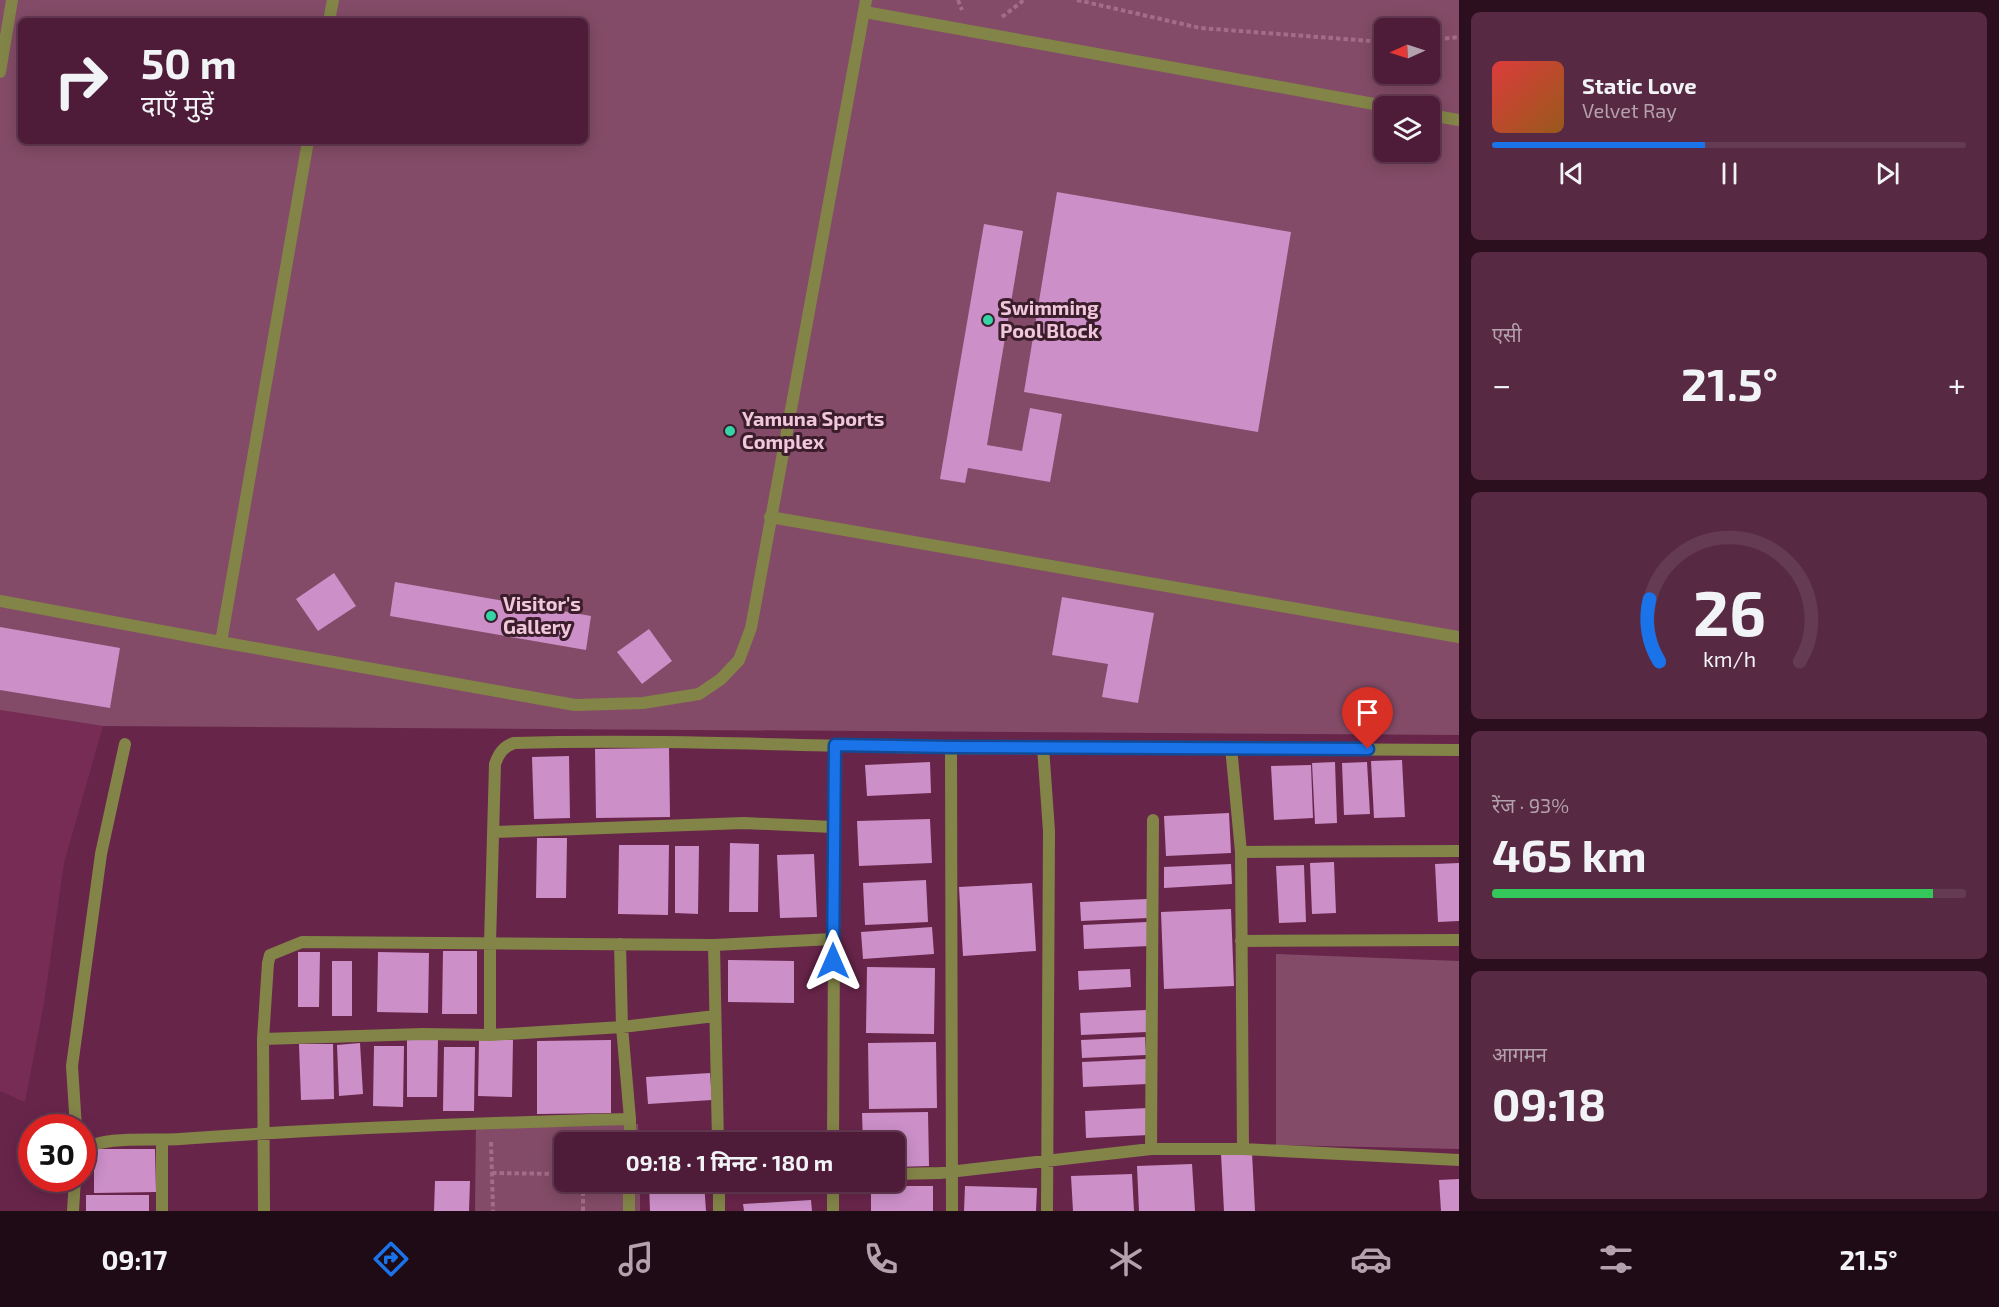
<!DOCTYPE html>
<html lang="hi">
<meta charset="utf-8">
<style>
:root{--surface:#4e1c38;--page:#582943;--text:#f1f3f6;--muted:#b3a1ae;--line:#653a53;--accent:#1a73e8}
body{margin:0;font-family:"Exo 2","Noto Sans Devanagari",sans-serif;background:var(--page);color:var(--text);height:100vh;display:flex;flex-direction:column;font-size:22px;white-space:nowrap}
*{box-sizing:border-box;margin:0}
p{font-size:20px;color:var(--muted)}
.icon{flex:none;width:33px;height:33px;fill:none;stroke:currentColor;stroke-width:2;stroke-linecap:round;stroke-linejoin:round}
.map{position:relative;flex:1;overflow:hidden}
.sheet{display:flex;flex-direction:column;gap:12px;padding:12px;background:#2b0f1f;width:540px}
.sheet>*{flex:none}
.guide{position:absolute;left:18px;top:18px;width:570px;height:126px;border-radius:9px;box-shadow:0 3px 15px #0003,0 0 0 2px var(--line);background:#4e1c38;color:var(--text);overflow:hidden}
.needle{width:39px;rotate:267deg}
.fabs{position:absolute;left:1374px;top:18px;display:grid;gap:12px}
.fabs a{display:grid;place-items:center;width:66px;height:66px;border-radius:9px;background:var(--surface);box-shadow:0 3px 15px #0003,0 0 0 2px var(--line);font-size:30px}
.speed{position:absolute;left:18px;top:1114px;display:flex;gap:12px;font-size:30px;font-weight:700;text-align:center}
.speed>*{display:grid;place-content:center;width:78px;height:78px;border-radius:50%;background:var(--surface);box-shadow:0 3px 15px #0003,0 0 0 2px var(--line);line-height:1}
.speed .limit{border:9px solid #d22;background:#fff;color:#111}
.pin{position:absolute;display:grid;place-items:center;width:51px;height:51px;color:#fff;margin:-62px -26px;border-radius:50% 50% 50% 0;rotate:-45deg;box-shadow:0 0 6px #0007}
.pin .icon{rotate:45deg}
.me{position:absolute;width:66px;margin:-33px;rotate:0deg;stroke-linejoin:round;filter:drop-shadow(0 0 4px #0008)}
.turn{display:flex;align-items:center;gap:21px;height:126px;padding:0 24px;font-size:27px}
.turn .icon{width:78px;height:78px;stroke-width:2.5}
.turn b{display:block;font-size:42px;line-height:51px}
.big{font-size:45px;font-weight:700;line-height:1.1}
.sheet .card{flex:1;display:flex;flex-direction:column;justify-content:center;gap:9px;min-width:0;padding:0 21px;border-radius:9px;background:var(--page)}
.sheet .dial{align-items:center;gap:0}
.dial svg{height:156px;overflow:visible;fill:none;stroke:var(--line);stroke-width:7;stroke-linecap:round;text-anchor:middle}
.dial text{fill:var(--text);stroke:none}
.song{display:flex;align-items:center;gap:18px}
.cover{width:72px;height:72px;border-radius:9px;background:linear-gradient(135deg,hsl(0 70% 55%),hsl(30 70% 35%))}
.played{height:6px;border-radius:3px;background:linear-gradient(90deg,var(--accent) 45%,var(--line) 45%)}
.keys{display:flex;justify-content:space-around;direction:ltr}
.heat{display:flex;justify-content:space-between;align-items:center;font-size:33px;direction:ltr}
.charge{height:9px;border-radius:4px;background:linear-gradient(90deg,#34c759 93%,var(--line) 0)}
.trip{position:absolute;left:554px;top:1132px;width:351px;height:60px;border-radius:9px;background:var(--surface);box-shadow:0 3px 15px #0003,0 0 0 2px var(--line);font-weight:700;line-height:60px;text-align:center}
.dock{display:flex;height:96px;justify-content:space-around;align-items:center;background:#1f0b16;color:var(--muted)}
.dock .icon{width:42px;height:42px}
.dock .active{color:var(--accent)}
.dock b{font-size:27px;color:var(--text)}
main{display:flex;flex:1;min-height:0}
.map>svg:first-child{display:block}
.built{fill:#762c55}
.green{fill:#834b67;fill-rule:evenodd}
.building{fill:#cc8fc8}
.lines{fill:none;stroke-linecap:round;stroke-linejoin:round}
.path{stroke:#a46c89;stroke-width:4;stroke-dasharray:4.5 3;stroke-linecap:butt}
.service{stroke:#838448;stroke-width:12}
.minor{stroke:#838448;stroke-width:12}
.route-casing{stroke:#114b97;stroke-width:15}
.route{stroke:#1a73e8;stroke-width:10}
.poi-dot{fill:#35d4a7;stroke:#3b1d2c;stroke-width:2}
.labels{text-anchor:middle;stroke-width:6;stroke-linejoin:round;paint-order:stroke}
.poi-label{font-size:20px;font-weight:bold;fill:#f1c8db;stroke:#3b1d2c;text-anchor:start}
</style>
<main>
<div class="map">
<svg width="1459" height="1211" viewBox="0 0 1459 1211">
<rect width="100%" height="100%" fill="#68254a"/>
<path class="built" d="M0,710l103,16 -39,137 -20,140 -19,99 -25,-11z"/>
<path class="green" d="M0,0h1459v735l-1356,-9 -103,-16zM21,21h564v120h-564zM1384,28h46v46h-46zM1384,106h46v46h-46z
M1276,954l183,7v188l-183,-4z
M476,1120l162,4 1,19h-75v39h76v29h-165z"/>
<path class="building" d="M1057,192l234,40 -33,200 -234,-40z
M984,224l39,7 -36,214 35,6 8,-43 32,6 -12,68 -82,-14 -3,15 -25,-4z
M334,573l22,33 -38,25 -22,-32z
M395,582l196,34 -5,34 -196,-34z
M1062,597l92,16 -16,90 -36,-6 6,-33 -56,-9z
M0,627l120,21 -10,60 -110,-18z
M649,629l23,32 -30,23 -25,-32z
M669,748l1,69 -74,1 -1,-69z
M569,756l1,62 -36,1 -2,-62z
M1402,760l3,57 -31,1 -3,-57z
M930,762l1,31 -64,3 -2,-31z
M1335,762l2,61 -22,1 -3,-61z
M1367,762l3,52 -26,1 -2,-52z
M1311,765l2,53 -39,2 -3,-54z
M1229,813l2,40 -65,3 -2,-40z
M930,819l2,44 -73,3 -2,-45z
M537,838h30l-1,60h-30z
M730,843l29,1 -1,68h-29z
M619,845h50l-1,70 -50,-1z
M675,846h24l-1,68 -23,-1z
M814,854l3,63 -37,1 -3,-63z
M1334,862l2,51 -24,1 -2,-51z
M1459,863v58l-21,1 -3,-58z
M1231,864l1,20 -68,4v-21z
M1304,865l2,57 -27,1 -3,-57z
M926,880l2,42 -63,3 -2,-42z
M1032,883l4,68 -73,5 -4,-69z
M1147,899l1,19 -67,3 -1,-19z
M1231,909l3,77 -70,3 -3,-77z
M1147,922l2,24 -65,3 -1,-24z
M932,927l2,27 -71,5 -2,-27z
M443,951h34v63h-35z
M298,952h22l-1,55h-21z
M378,952l51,1 -1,60 -51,-1z
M728,960l66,1v42l-66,-1z
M332,961h20v55h-20z
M867,967l68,1 -1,66 -68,-1z
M1130,969l1,18 -52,3 -1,-19z
M1146,1010l1,22 -66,3 -1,-22z
M1145,1037l1,18 -64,3 -1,-18z
M407,1039h31l-1,58h-30z
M479,1040h34l-1,57 -34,-1z
M611,1040v73l-74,1v-73z
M936,1042l1,66 -68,1 -1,-66z
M360,1043l3,51 -24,2 -2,-51z
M299,1044h34l1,55 -33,1z
M374,1046h30l-1,61 -30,-1z
M444,1047h31l-1,64h-31z
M1146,1059l1,25 -64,3 -1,-25z
M710,1073l2,27 -64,4 -2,-27z
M1148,1108l1,27 -63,3 -1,-27z
M928,1112l1,54 -35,1v-24h-31l-1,-30z
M94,1149h61l1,43 -62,1z
M1252,1153l3,58h-31l-3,-57z
M1192,1164l3,47h-56l-2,-45z
M1132,1174l2,37h-61l-2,-35z
M1459,1179v32h-18l-2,-31z
M435,1181h35l-1,30h-35z
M704,1182l2,29h-56l-1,-28z
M871,1186h62v25h-62z
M965,1186l72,2 -1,23h-72z
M86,1195h63v16h-63z
M811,1200l1,11h-68l-1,-7z"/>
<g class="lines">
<path class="path" d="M958,0l4,10
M1077,0l123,28 184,14
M1002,17l22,-17
M1430,40l29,-3
M491,1142l2,69
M492,1173l72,1
M583,1211v-29"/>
<path class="service" d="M865,12l520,94
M329,21l4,-21
M0,72l12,-72
M1430,115l29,5
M770,517l689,120
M0,601l221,41 354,63 68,-2 56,-9 22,-15 18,-19 12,-32 115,-628
M221,642l87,-501"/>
<path class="minor" d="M1043,747l6,84 -2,380
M1231,747l10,105 2,297
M951,748l1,463
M494,832l250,-9 89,4
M1241,852l218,-1
M1241,941l218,-1
M620,944l2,83 8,92v24
M714,945l4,198
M490,1035v-92l5,-179c4,-11 8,-17 19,-21 146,-4 291,3 437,5 169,1 339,0 508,2
M263,1039l160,-5 67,1 132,-8 93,-11
M76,1128l-4,-62 29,-212 24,-110
M162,1141v70
M833,1143l2,-398
M1151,1149l2,-329
M82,1151c17,-16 75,-10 98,-12 150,-11 300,-16 450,-20
M894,1174l46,-1 211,-24h92l216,11
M833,1182v29
M73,1211l2,-32
M264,1211l-1,-172 5,-76 2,-8 32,-13 412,3 119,-6
M629,1211v-29
M719,1211v-29"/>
</g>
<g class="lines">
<defs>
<path id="route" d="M833,961l2,-216 116,2 417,2"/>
</defs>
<use href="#route" class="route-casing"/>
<use href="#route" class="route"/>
</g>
<g class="poi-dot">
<circle cx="988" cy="320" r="6"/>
<circle cx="730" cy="431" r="6"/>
<circle cx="491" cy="616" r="6"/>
</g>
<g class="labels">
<g class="poi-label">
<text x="1000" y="315">Swimming<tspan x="1000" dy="23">Pool Block</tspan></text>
<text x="742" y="426">Yamuna Sports<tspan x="742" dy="23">Complex</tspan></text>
<text x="503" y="611">Visitor's<tspan x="503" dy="23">Gallery</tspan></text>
</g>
</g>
</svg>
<div class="fabs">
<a><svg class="needle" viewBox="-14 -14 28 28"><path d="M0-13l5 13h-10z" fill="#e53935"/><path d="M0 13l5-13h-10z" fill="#b3a1ae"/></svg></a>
<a><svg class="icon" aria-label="layers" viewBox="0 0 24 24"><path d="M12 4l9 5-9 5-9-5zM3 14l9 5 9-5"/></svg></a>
</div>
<div class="speed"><div class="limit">30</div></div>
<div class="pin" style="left:1368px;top:749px;background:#d93025"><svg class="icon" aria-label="arrive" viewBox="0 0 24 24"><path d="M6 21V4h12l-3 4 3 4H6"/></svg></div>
<svg class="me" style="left:833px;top:961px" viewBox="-20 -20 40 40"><path d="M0-17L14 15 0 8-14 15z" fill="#1a73e8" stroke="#fff" stroke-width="4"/></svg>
<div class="trip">09:18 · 1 मिनट · 180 m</div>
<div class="guide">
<div class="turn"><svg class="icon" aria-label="right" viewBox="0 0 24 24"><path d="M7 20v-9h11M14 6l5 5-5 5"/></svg><div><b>50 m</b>दाएँ मुड़ें</div></div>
</div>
</div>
<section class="sheet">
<div class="card">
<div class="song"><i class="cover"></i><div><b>Static Love</b><p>Velvet Ray</p></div></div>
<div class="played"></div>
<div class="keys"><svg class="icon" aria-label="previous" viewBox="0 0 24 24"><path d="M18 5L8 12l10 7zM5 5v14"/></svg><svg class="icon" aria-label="pause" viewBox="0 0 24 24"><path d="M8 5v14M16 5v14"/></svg><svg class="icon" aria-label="next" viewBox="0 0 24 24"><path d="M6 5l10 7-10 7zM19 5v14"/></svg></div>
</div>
<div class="card"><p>एसी</p>
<div class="heat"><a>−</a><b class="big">21.5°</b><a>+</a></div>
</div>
<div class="card dial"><svg viewBox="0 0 100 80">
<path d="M14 69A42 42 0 1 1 86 69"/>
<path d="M14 69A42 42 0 0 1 9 37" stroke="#1a73e8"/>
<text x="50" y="56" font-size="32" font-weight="700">26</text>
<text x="50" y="72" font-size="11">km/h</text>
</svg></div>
<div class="card"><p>रेंज · 93%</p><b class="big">465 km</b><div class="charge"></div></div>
<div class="card"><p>आगमन</p><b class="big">09:18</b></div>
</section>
</main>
<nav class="dock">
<b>09:17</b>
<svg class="icon active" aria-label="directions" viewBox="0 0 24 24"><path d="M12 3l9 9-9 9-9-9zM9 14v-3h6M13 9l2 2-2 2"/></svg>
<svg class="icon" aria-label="music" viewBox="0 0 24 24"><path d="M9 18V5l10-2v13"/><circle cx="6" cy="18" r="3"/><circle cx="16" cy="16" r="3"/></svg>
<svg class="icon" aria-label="phone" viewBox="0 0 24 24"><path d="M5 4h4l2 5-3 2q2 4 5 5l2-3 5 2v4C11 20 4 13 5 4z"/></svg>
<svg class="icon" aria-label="climate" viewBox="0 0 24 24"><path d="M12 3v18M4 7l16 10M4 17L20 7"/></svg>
<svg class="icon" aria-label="car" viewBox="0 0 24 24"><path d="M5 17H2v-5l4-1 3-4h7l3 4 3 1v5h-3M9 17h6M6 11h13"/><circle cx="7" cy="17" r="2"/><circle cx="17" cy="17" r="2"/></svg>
<svg class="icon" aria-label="filters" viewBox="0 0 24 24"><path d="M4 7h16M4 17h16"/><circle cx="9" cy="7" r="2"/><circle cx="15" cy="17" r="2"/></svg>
<b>21.5°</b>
</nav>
